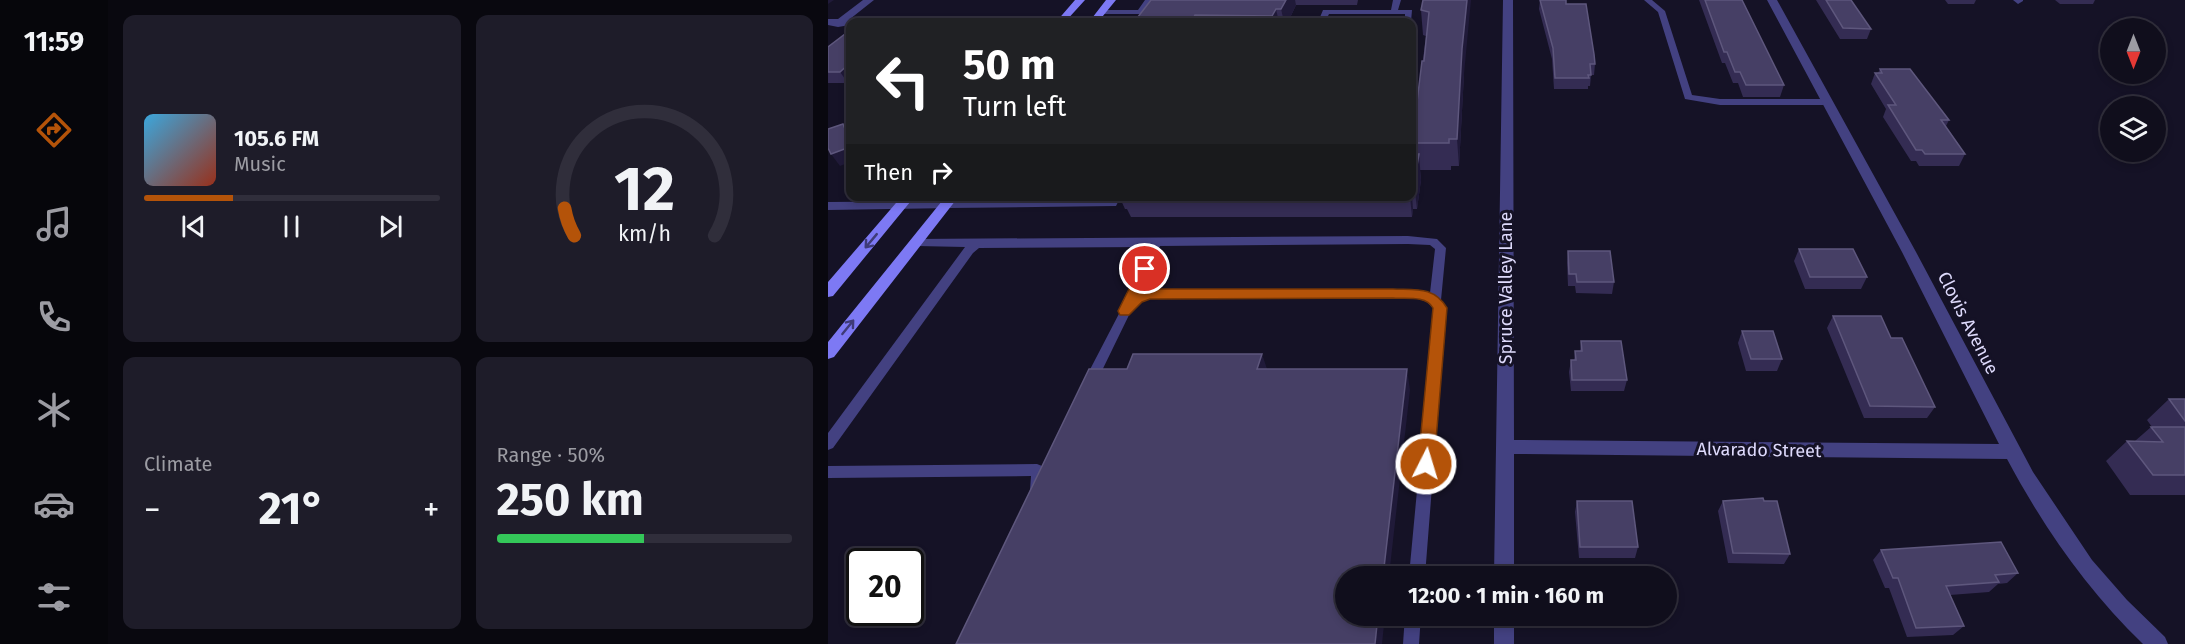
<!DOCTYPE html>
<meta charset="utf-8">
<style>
:root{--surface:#100e1c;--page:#1e1c29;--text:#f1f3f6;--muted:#9c9ca3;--line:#302e3b;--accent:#b45309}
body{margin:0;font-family:"Fira Sans",sans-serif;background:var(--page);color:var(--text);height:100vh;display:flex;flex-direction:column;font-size:22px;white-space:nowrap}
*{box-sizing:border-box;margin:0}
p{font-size:20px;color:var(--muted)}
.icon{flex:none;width:33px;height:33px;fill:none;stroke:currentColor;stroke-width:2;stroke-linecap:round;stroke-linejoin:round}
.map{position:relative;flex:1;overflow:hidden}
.side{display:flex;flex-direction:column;gap:15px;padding:15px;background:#09080f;width:720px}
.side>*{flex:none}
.banner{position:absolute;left:18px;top:18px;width:570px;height:183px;border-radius:12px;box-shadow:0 3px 9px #0003,0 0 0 2px var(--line);background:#202124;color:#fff;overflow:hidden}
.needle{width:39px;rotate:180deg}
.buttons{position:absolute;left:1272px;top:18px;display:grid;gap:12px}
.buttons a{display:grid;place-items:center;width:66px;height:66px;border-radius:50%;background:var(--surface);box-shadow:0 3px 9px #0003,0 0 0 2px var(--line);font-size:30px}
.speed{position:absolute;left:18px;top:548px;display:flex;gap:12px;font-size:30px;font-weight:700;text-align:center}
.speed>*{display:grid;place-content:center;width:78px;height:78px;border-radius:50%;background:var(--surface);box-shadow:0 3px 9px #0003,0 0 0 2px var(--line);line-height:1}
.speed .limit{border:3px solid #111;border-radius:9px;background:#fff;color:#111}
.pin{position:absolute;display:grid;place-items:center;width:51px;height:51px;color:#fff;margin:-26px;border:3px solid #fff;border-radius:50%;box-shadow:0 2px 6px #0007}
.me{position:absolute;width:66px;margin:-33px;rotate:5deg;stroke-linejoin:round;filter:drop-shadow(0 0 4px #0008)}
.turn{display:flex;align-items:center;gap:21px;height:126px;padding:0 18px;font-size:27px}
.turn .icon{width:78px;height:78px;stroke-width:2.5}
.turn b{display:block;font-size:42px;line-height:51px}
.then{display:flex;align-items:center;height:57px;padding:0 18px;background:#0003;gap:12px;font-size:22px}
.big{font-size:45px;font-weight:700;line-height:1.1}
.side .card{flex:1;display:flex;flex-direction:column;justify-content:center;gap:9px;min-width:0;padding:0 21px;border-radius:12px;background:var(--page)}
.side .dial{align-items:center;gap:0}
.dial svg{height:156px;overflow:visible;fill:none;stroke:var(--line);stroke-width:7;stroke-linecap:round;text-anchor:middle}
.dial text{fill:var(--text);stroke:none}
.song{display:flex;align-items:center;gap:18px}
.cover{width:72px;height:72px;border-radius:9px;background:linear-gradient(135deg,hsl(200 70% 55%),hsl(10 70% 35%))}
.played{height:6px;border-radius:3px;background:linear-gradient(90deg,var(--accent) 30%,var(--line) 30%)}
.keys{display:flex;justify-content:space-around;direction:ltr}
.heat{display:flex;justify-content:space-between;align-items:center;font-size:33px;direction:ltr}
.charge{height:9px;border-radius:4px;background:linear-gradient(90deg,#34c759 50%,var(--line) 0)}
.side .tiles{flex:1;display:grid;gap:15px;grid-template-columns:repeat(2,1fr)}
.trip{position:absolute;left:507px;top:566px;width:342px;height:60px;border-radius:30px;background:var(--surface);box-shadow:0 3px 9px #0003,0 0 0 2px var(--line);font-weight:700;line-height:60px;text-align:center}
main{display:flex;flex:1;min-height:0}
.dock{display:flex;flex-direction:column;width:108px;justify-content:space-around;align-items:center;background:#06060b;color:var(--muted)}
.dock .icon{width:42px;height:42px}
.dock .current{color:var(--accent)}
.dock b{font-size:27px;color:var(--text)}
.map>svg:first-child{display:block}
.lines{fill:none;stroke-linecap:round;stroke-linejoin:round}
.service{fill:#434181;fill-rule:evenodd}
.minor{fill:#434181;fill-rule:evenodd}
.tertiary{fill:#434181;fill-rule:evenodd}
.secondary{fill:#7d79f4;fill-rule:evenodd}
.wall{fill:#342c53}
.shaded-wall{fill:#201a39}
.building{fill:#463f65;stroke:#5e577d;stroke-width:1.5}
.oneway{stroke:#3f3b78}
.route{fill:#b45309;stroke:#753606;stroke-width:1.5}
.labels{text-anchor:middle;stroke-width:6;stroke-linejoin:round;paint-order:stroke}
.street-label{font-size:18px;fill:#dedafc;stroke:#151226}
</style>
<main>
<nav class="dock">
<b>11:59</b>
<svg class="icon current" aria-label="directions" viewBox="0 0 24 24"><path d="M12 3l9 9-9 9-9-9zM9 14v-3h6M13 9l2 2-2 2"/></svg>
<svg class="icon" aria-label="music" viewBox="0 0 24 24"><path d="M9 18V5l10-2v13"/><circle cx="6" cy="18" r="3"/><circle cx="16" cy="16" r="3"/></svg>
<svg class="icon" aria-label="phone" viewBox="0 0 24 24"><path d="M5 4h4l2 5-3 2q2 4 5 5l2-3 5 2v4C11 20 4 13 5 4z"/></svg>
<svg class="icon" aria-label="climate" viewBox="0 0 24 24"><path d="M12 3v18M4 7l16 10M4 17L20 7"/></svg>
<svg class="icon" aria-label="car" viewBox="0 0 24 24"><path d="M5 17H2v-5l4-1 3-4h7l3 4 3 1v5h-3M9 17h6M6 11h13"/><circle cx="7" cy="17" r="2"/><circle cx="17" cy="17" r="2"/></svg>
<svg class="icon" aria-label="filters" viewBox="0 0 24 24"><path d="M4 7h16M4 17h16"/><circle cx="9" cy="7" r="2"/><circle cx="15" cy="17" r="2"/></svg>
</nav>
<section class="side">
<div class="tiles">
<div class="card">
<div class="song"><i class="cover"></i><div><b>105.6 FM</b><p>Music</p></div></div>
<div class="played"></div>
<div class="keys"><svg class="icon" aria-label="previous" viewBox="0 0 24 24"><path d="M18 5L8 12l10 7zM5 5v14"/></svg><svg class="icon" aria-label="pause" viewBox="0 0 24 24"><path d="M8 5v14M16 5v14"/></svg><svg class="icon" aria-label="next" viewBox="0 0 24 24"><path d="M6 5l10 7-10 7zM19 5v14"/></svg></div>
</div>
<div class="card dial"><svg viewBox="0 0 100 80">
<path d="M14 69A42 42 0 1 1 86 69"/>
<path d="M14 69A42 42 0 0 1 9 55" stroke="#b45309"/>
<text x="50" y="56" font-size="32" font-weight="700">12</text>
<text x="50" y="72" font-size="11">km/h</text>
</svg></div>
<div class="card"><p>Climate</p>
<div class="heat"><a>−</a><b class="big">21°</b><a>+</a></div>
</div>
<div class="card"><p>Range · 50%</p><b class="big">250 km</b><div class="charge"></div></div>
</div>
</section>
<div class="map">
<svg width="1357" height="644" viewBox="0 0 1357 644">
<rect width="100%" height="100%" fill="#151226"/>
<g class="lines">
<path class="service" d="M317,0h8l-10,14h-41l-4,-2 4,-2h36z
M565,0h8l-3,10h14l-1,12h-6v-8h-76l-4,8h-7l5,-12h68z
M816,0h8l13,11 27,84 28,4h108l4,3 -4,3h-108l-35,-6 -27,-87z
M283,196h10l-5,10 -169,2 -5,-3 5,-3 161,-1z
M580,236l29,3 9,9 -5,52 5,8 -21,268h-16l25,-267 -7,-7 -8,-3 -269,-1 -9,3 -11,12 -36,74h-10l-1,-4 40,-77 26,-58 -1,-1 -169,1 -6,5 -140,195 -5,2v-17l137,-186 -48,-1 -5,-4 1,-3zM580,244l22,1 5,4 -5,44 -17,-3 -20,-1 -243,1 -11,3 21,-47z
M209,464l5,2 4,17 -4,13 -5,1 -5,-1 -2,-5 1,-15 -203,2v-12z
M577,615h16l-2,29h-16z"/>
<path class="minor" d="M35,0h11l-24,19h85l5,3h-90v3l-12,2 -10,-2v-6h10z
M675,0h10l1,440 485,4 -97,-192 -135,-252h10l139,252 117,220 59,88 35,40 38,37 3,7h-25c-56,-54 -99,-116 -136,-185l-493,-5v122h-20z
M1185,0h10v1l-5,3z
M666,615h20v29h-20z"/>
<path class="tertiary" d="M119,201l6,4 -1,3 -124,2v-8z"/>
<path class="secondary" d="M247,0h10l-20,22h-9z
M278,0h10l-18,22h-9z
M74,196h13l-82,100 -5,1v-15z
M118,196h13l-125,161 -6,2v-17z"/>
</g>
<path class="wall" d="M323,0h207l-1,5h-61l-8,17h-154z
M595,0l41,74 -5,92h-8v4h-31l1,10 -4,29h-4l-1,8h-281l-4,-8h-2l-6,-13h293v-42h1l-1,-11 14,-107 -3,-1 -2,-25z
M712,0h26v4l29,60 -1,11h-3l-1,11h-2v3h-34l-2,-30 -13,-50z
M871,0h43l42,85 -4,12h-37l-5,-14h-5l-8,-20h-3z
M988,0h35l20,29 -4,10h-27z
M1117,0h31l-2,4h-26z
M1227,0h40l-2,4h-33z
M0,47l20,36h-20z
M1052,69l69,51 -3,6 19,28 -6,12h-40l-3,-5h-5l-28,-44 3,-8 -15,-25 4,-11h3z
M971,249l68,28 -6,12h-56l-11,-28z
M740,251l46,31 -2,12 -36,-1 -1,-7h-7l-1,-23z
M1005,316l58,22 44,69 -8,11h-63l-37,-90z
M914,331l40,28 -5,12h-31l-8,-28z
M753,341l46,39 -3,11h-53l-2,-19 2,-12h3l1,-9h5z
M1341,399h16v96h-55l-24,-34 21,-20h8l16,-14h1l-5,-7z
M749,501l61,46 -3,11h-56l-4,-46z
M895,501h41l26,53 -6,10 -56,-1 -10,-52z
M1053,550l137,23 -11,10 -9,1 -9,8 -39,3 14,31 -11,9 -46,2 -18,-49h-4l-12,-28z"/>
<path class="shaded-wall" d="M0,0h6l-6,4z
M458,0h9l1,5 -8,17h-4l-3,-13z
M639,0h4l-7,74 -5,92 -2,-27 5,-90z
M448,9l3,13h-5l-2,-6z
M367,15l3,7h-7z
M22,63v18l-2,2 -8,-11z
M22,147v15l-10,4 -9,-12z
M591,154l2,26 -4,29 -3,-26z
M584,195l1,14 -1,8 -2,-21h2z
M434,354l7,21 -12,-6z
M579,369l3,21 -21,186h-6z
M550,615h7l-3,29h-7z"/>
<path class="building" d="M323,0h135l-5,9h-5l-4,7 -77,-1 -4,7h-57z
M595,0h44l-5,49 -5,90h-8v4h-37l10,-82h2l5,-49 -8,-2z
M712,0h26v4h20l8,50 1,10h-5l1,11h-3l1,3h-34l-2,-30z
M877,0h37l42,85h-38l-6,-13h-5l-8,-20h-3z
M998,0h25l20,29 -28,-1z
M17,34h5v29l-10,9h-12v-25z
M1052,69h30l39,51h-8l24,34h-40l-3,-4h-6l-28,-45h8l-21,-32h7z
M15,124l2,5 5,-2v20l-19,7 -3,-6v-19z
M584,154h7l-5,29h-2z
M971,249h54l14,28h-57z
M740,251h42l4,31h-37l-1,-8h-7z
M1005,316h48l10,22h11l33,69 -65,-1z
M914,331h31l9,28h-31z
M753,341h40l6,39h-55l-1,-20h5l-1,-9h7z
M305,354h129l-5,15h150l-24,207h-37v39h32l-3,29h-419l133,-275h38z
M1341,399h16v22z
M1323,427h34v48h-32l-26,-34 36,1z
M935,498l1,3h13l13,53 -57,-1 -10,-52z
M749,501h55l6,46h-58z
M1173,542l17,31 -23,2 4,7 -53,4 18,40 -48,2 -18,-50h-5l-12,-28z"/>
<defs><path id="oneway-shaft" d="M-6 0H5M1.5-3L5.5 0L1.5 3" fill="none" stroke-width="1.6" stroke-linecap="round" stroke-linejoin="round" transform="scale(1.5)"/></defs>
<g class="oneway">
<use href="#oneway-shaft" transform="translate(43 241) rotate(130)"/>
<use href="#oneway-shaft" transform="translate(20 327) rotate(-51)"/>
</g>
<path class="route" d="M317,265l6,4 -11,23 10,-3h243c22,1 41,-3 54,19l-13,156 -2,5 -6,2 -5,-2 -3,-5 15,-156c-7,-13 -28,-9 -40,-10l-243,1 -8,3 -13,13h-9l-2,-4 21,-42z"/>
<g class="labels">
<g class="street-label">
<text transform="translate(678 288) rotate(-90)" y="6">Spruce Valley Lane</text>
<text transform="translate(1140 323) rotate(63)" y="6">Clovis Avenue</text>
<text transform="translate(931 450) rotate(1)" y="6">Alvarado Street</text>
</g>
</g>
</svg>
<div class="buttons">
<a><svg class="needle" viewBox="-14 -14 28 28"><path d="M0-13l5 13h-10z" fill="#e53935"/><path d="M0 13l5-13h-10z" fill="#9c9ca3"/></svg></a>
<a><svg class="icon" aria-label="layers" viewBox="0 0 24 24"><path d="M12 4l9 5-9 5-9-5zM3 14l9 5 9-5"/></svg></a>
</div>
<div class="speed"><div class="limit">20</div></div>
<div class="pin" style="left:317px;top:269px;background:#d93025"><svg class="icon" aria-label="arrive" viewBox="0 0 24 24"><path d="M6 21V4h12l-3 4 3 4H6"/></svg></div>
<svg class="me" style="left:598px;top:464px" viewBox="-20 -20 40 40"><circle r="17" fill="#b45309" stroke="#fff" stroke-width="3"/><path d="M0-11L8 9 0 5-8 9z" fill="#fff"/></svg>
<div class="trip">12:00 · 1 min · 160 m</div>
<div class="banner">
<div class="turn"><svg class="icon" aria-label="left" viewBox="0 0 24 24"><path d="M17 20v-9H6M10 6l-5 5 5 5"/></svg><div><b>50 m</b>Turn left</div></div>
<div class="then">Then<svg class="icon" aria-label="right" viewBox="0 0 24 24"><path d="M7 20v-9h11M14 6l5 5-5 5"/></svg></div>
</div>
</div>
</main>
